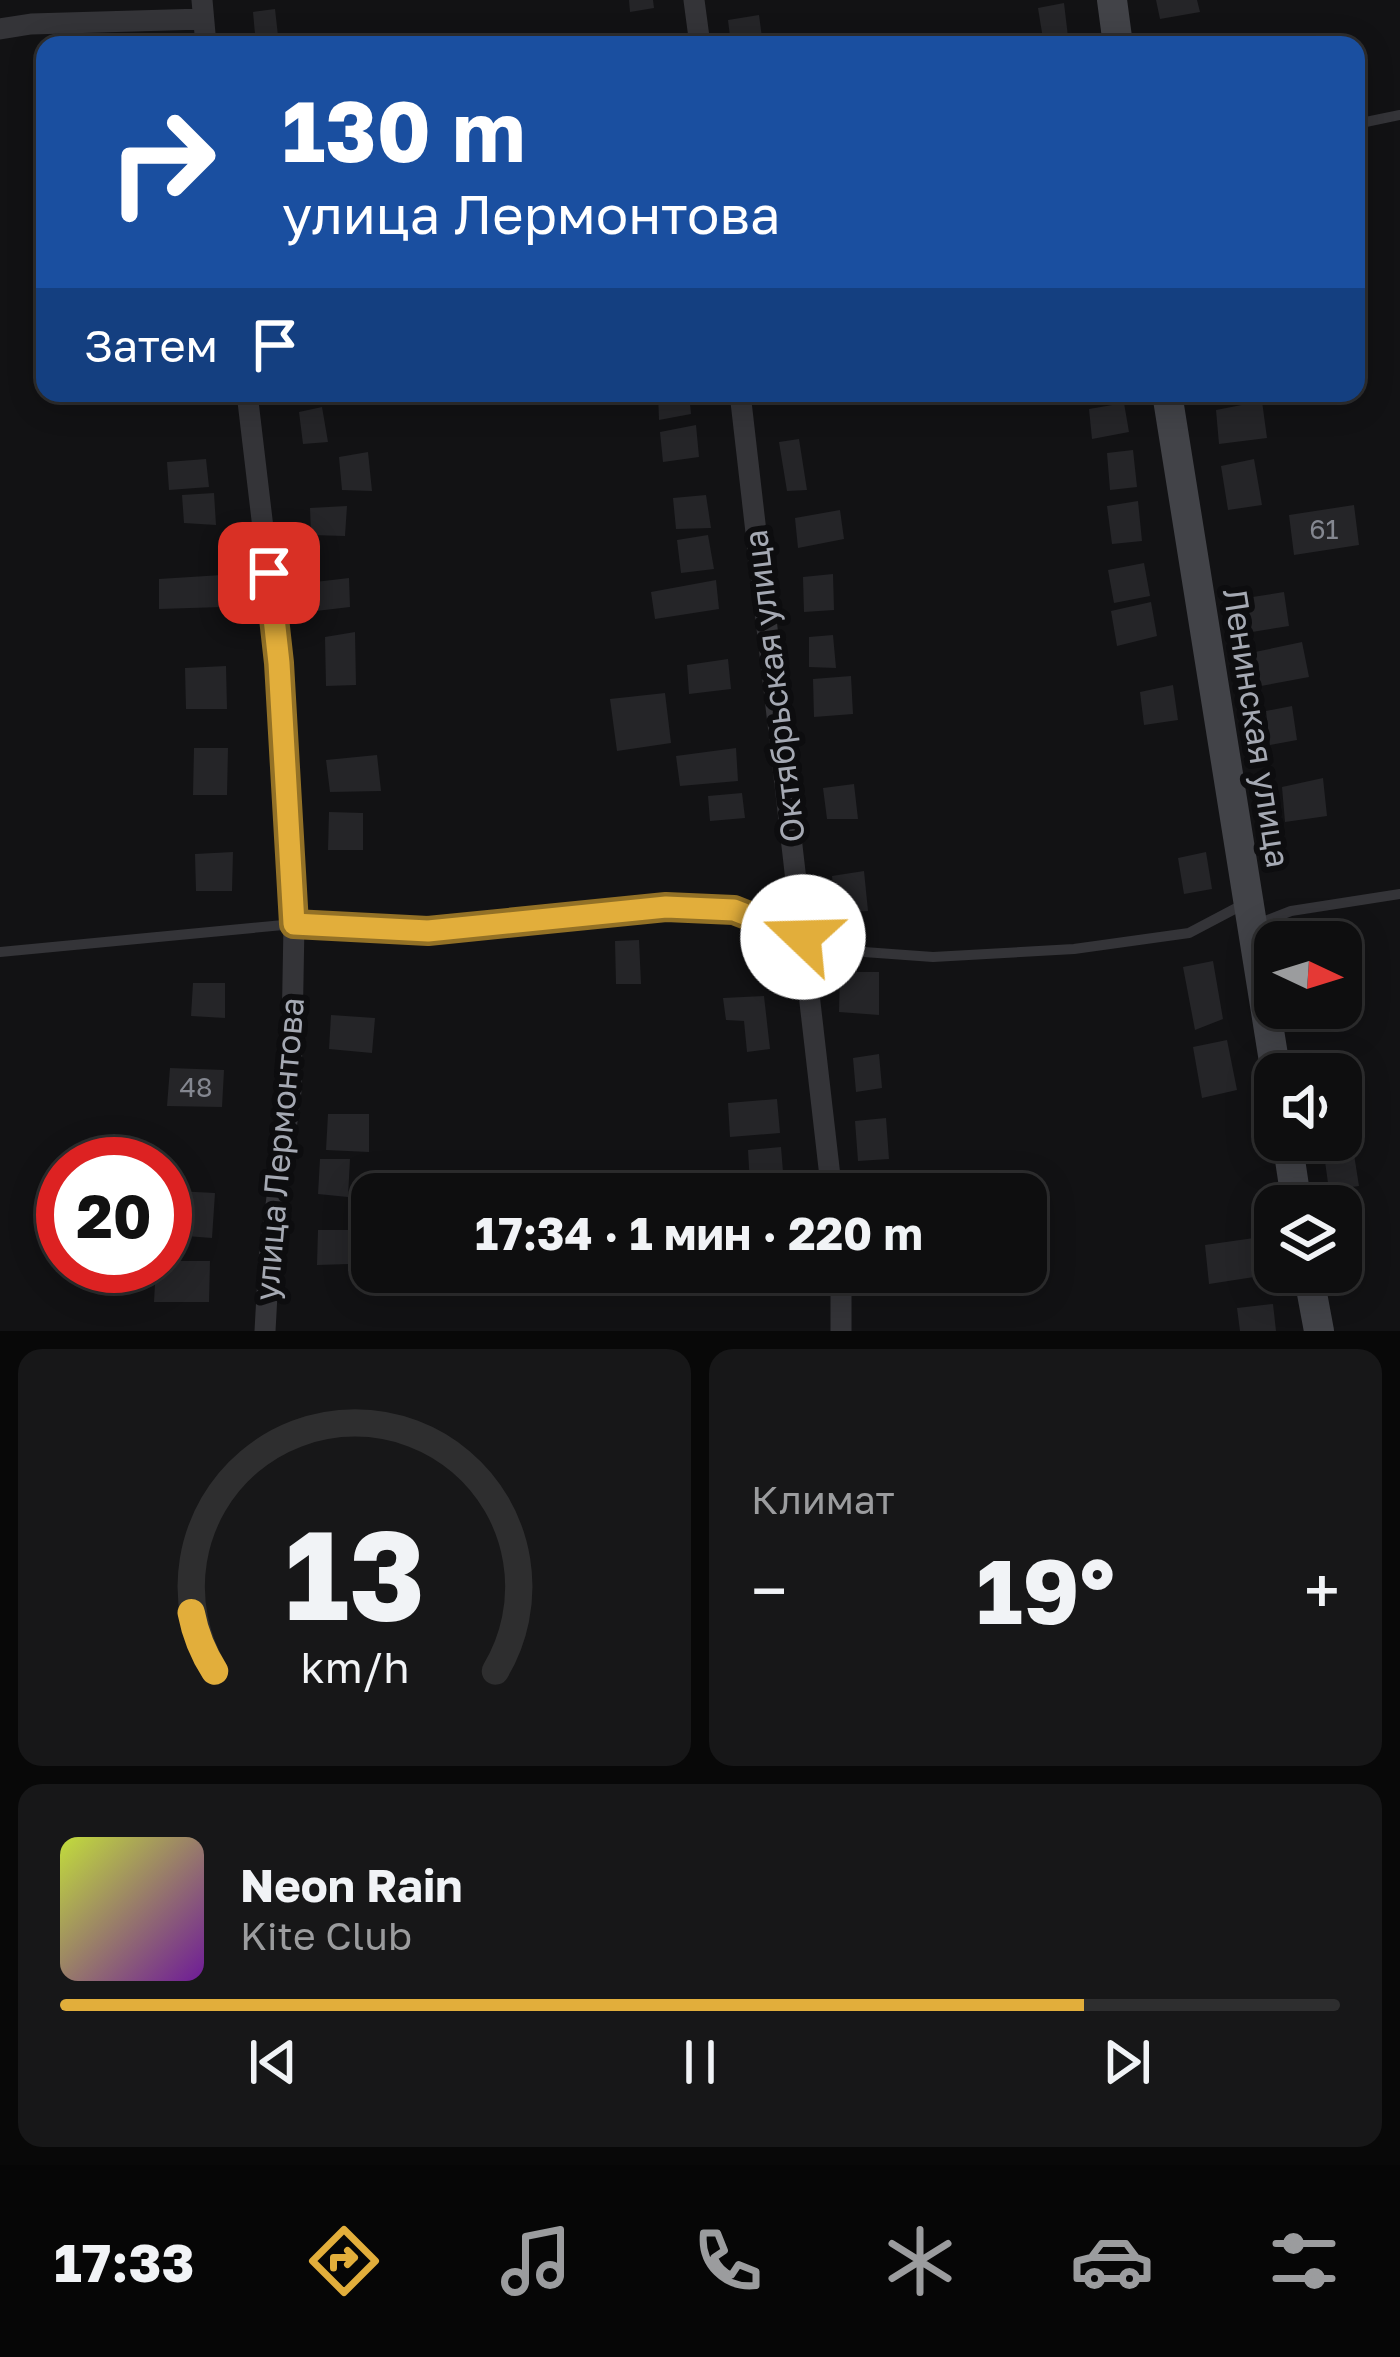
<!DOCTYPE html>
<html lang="ru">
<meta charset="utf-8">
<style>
:root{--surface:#0e0e0f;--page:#171718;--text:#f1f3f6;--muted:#9b9c9e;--line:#2e2e2f;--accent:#e2ae3b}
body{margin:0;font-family:"Golos Text",sans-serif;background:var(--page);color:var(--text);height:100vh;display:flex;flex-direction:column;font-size:45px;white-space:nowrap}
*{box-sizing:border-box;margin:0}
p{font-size:39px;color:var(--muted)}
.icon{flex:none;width:66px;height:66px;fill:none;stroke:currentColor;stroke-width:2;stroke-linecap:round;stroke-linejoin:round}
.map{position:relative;height:1331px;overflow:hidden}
.sheet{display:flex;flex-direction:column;gap:18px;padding:18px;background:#080808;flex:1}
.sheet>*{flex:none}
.guide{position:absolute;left:36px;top:36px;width:1329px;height:366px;border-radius:24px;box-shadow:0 6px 30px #0003,0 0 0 3px var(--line);background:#1a4fa0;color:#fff;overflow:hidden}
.needle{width:78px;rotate:94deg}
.tools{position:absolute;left:1254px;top:921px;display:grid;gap:24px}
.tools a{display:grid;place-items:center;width:108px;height:108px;border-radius:24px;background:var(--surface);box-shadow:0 6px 30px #0003,0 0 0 3px var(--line);font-size:60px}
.speed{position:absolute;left:36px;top:1137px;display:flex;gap:24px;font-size:60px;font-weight:700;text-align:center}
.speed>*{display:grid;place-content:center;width:156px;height:156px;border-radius:50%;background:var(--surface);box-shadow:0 6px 30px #0003,0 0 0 3px var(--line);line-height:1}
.speed .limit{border:18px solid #d22;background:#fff;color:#111}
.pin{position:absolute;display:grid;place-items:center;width:102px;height:102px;color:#fff;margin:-51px;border-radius:24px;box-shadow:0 6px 18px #0006}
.me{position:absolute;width:132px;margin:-66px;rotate:291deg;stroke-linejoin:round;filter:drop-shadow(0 0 9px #0008)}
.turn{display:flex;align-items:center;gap:42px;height:252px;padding:0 48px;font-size:54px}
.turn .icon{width:156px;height:156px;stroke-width:2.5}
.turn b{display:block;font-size:84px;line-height:102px}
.then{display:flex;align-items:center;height:114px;padding:0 48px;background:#0003;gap:24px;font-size:45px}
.big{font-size:90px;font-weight:700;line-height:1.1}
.sheet .tile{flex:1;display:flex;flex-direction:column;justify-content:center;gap:18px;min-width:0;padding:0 42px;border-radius:24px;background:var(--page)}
.sheet .dial{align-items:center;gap:0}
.dial svg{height:312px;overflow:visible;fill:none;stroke:var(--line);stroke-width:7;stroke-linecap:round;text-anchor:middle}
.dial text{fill:var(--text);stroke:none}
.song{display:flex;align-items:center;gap:36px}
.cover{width:144px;height:144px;border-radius:18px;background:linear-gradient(135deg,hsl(70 70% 55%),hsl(280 70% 35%))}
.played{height:12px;border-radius:6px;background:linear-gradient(90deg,var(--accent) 80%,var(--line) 80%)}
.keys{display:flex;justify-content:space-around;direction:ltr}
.heat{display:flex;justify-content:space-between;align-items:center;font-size:66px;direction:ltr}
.sheet .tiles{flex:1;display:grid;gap:18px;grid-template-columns:1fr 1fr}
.tile:last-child{grid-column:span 2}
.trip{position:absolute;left:351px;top:1173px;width:696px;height:120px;border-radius:24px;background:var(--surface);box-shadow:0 6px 30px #0003,0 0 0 3px var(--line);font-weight:700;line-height:120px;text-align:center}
.tab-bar{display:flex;height:192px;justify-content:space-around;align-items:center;background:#060606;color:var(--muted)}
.tab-bar .icon{width:84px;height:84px}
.tab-bar .on{color:var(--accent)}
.tab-bar b{font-size:54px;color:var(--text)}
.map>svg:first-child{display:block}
.building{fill:#252528}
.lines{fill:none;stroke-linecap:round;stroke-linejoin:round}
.lane{stroke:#343438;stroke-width:10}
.street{stroke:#343438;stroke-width:21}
.secondary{stroke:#424348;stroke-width:30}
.route-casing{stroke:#937126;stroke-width:30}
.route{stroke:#e2ae3b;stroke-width:21}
.labels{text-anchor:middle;stroke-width:12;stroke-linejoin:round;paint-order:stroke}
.number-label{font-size:27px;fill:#848790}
.street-label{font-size:33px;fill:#a5a9b3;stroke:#0d0d0f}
</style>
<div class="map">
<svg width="1400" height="1331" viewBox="0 0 1400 1331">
<rect width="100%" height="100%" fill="#121214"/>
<path class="building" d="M629,0h24l1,8 -24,4z
M1156,0h41l3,12 -40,7z
M1064,3l5,42h-25l-6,-37z
M275,9l4,36h-23l-3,-33z
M759,15l4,30h-32l-3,-25z
M122,393h46l1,6 -47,3z
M658,393h31l2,21 -32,6z
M1213,393h32l1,4 -32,5z
M1262,401l5,37 -48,6 -3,-34z
M1124,403l5,29 -37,7 -3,-30z
M322,407l6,35 -25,2 -4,-32z
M696,425l3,32 -36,5 -3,-30z
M799,439l8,51 -20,1 -8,-49z
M1133,450l4,37 -27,3 -3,-37z
M368,452l4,39 -30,-1 -3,-33z
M206,459l3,28 -40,3 -2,-28z
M1254,459l8,46 -34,5 -7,-44z
M214,493l2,32 -32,-2 -2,-28z
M706,495l5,33 -35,1 -3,-31z
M1138,501l4,40 -30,3 -5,-38z
M1354,505l5,40 -65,10 -5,-40z
M347,506l-2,30 -34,-1 -1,-27z
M840,510l4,29 -46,9 -3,-30z
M708,535l6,34 -33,4 -4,-33z
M1144,563l6,33 -36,7 -6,-33z
M833,574l1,36 -30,2 -1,-35z
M222,575v32l-63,2v-30z
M349,578l1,29 -34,4 -1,-29z
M716,580l3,29 -64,10 -4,-27z
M1284,592l5,34 -37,6 -6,-34z
M1151,602l6,34 -40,10 -6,-35z
M355,632l1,53 -30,1 -1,-49z
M833,635l3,33 -27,-1v-30z
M1302,642l7,35 -48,9 -6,-34z
M728,659l3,30 -42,5 -2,-29z
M226,666l1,43h-41l-1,-41z
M851,676l2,38 -39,3 -1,-38z
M1173,685l5,35 -34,5 -4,-33z
M665,693l6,50 -54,8 -7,-52z
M1292,706l5,34 -27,5 -4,-34z
M194,748h34l-1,47h-34z
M736,748l2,33 -58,5 -4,-30z
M377,755l4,36 -51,1 -4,-32z
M1323,778l4,38 -42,6 -3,-35z
M854,784l4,35h-31l-4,-31z
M742,793l3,25 -35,3 -2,-25z
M329,812l34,1v37h-35z
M233,852l-1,39h-36l-1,-37z
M1206,852l6,37 -28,5 -6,-36z
M864,871l4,40 -32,2 -4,-37z
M1340,927l2,15h-39l-1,-8z
M639,940l2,44h-25l-1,-43z
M1213,961l10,58 -28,11 -12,-63z
M840,972h39v43l-40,-3z
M193,983h32v35l-34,-2z
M764,996l6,53 -23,3 -3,-31 -18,-1 -3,-22z
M1341,996h3l3,28 -37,6 -2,-22h33z
M331,1015l44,3 -3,35 -43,-4z
M1227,1040l10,50 -35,8 -9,-51z
M1334,1053l3,21h-27l-2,-17z
M879,1054l3,34 -26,4 -3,-34z
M170,1068l54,2 -2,37 -55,-1z
M777,1099l3,34 -50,4 -2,-34z
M328,1114h41v38l-43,-2z
M886,1118l3,41 -31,2 -3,-40z
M1350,1129l9,57 -30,4 -7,-50h19v-10z
M781,1147l3,37 -34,1 -2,-35z
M320,1159h30l-2,38 -30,-3z
M890,1187l1,7h-28l-1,-6z
M176,1191l39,2 -3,45 -39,-3z
M318,1230h33l-2,34 -32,1z
M1261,1237l6,38 -58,9 -4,-39z
M165,1261h45l-1,41h-55l2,-36h9z
M725,1272h45l2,19 -45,5z
M870,1272h53v21l-34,2 -1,-12 -18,2z
M1273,1304l3,27h-36l-3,-23z"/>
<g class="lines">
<path class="lane" d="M1356,124l44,-9
M1255,925l36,-14 109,-17
M0,952l294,-28 133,7 239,-24 68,2 69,28 61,15 69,5 141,-8 115,-16 55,-29"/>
<path class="street" d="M202,0l4,45
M694,0l6,45
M0,29l31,-5 172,-5
M247,393l32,270 15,261 -3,167 -22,167 -4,73
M740,393l92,801
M841,1331v-59"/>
<path class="secondary" d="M1112,0l6,45
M1167,393l109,681
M1287,1140l10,66
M1308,1272l11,59"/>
</g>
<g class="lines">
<defs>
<path id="route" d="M269,573l10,90 15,261 134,7 238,-24 68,3 69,27"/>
</defs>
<use href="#route" class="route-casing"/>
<use href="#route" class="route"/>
</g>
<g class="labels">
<g class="number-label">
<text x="1324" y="539">61</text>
<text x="196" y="1097">48</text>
</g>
<g class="street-label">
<text transform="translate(774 686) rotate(-97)" y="12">Октябрьская улица</text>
<text transform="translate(1257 728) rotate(81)" y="12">Ленинская улица</text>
<text transform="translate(279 1149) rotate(-85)" y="12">улица Лермонтова</text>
</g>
</g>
</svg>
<div class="tools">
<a><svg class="needle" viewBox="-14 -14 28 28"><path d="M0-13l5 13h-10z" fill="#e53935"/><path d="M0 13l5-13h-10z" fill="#9b9c9e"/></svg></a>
<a><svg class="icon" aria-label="sound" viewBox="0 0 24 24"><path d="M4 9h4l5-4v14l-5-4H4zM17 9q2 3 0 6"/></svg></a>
<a><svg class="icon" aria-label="layers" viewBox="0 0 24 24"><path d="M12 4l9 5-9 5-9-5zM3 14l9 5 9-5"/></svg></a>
</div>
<div class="speed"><div class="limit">20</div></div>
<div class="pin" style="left:269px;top:573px;background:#d93025"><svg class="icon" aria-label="arrive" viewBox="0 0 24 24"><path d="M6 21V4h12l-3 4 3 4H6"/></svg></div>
<svg class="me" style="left:803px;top:937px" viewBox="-20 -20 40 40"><circle r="19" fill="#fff"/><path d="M0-13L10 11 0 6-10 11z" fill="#e2ae3b"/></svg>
<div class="trip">17:34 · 1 мин · 220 m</div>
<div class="guide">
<div class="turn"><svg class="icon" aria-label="right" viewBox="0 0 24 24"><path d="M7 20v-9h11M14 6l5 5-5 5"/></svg><div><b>130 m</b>улица Лермонтова</div></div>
<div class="then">Затем<svg class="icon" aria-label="arrive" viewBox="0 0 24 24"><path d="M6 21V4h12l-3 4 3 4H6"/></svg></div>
</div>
</div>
<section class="sheet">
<div class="tiles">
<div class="tile dial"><svg viewBox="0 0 100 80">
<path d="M14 69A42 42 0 1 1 86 69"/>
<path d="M14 69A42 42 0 0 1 8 54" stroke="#e2ae3b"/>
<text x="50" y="56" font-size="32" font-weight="700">13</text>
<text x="50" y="72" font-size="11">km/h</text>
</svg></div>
<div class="tile"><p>Климат</p>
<div class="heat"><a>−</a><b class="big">19°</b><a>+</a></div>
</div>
<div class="tile">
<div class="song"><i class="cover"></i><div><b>Neon Rain</b><p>Kite Club</p></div></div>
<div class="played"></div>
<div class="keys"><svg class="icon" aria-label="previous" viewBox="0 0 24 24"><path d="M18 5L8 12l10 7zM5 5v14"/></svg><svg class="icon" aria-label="pause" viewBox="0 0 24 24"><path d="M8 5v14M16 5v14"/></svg><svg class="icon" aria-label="next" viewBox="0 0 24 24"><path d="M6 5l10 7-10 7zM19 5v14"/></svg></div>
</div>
</div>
</section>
<nav class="tab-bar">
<b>17:33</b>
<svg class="icon on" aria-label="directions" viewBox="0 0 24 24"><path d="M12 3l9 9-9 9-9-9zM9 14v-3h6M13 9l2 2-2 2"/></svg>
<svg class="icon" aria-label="music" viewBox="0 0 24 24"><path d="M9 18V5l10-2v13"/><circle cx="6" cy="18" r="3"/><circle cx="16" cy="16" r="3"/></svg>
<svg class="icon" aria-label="phone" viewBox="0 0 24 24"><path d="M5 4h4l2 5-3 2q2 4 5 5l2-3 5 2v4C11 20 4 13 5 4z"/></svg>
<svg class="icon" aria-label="climate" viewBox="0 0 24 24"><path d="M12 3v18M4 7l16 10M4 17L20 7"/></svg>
<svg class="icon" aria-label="car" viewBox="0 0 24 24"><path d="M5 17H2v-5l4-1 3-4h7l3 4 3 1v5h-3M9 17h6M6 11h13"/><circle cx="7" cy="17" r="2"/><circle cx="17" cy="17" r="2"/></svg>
<svg class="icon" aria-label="filters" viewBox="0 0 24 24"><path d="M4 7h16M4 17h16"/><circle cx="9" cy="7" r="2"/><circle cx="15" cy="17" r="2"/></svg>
</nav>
